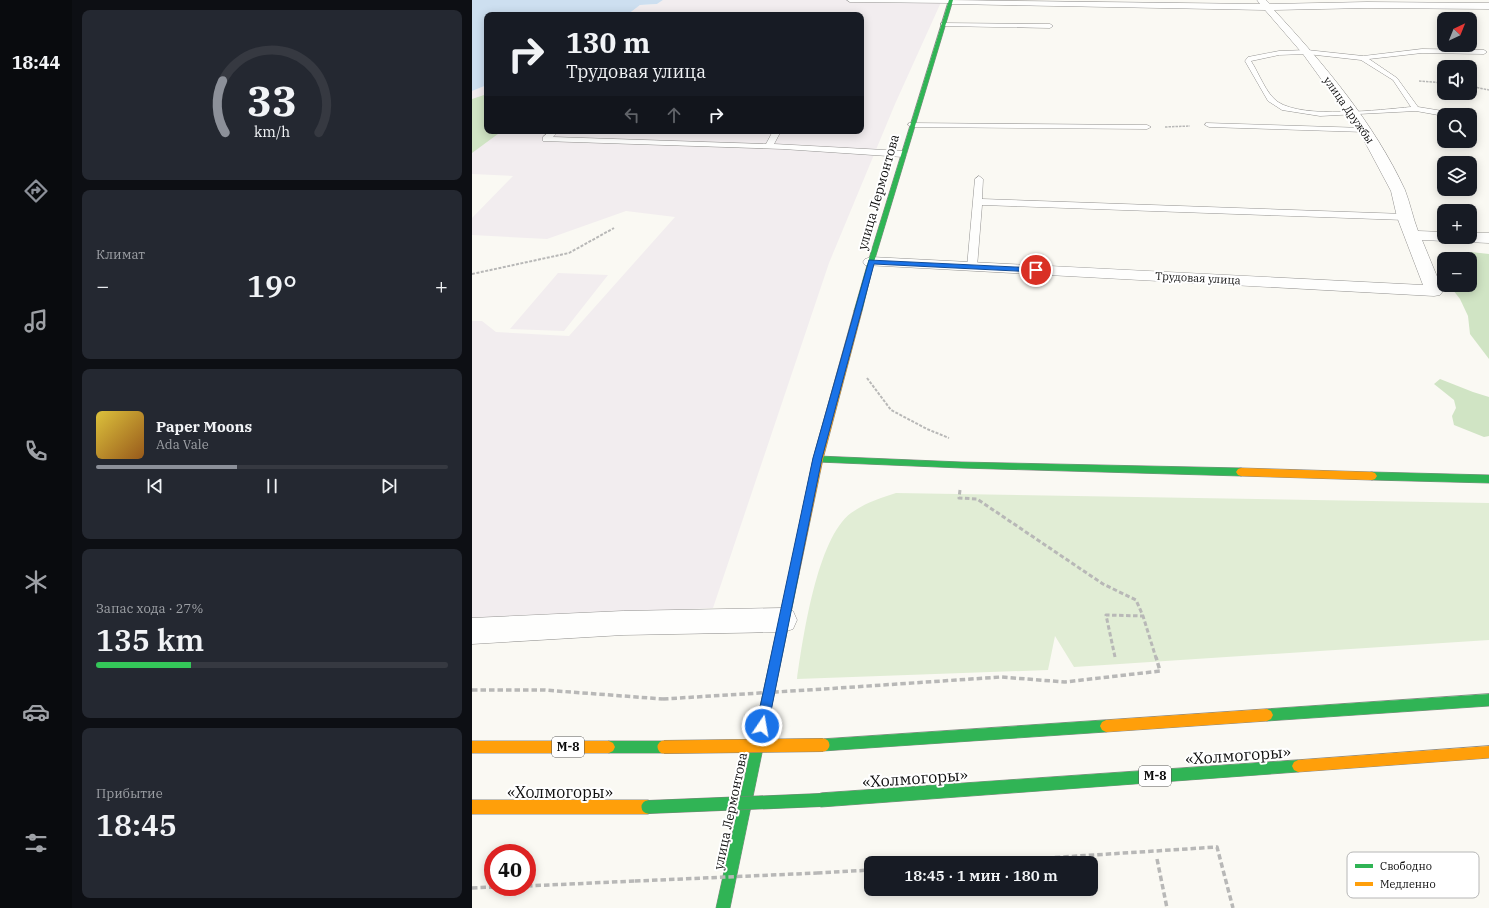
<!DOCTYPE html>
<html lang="ru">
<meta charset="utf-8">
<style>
:root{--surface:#171b24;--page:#242831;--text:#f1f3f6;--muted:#9ea1a6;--line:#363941;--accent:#8c9099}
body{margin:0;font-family:"IBM Plex Serif",serif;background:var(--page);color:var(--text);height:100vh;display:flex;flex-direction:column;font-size:15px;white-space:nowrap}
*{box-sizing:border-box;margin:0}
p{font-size:13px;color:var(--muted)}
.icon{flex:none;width:22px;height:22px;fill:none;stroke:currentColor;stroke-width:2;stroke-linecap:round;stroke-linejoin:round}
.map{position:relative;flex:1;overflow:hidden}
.drawer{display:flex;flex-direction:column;gap:10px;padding:10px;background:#0d0f14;width:400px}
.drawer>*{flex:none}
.top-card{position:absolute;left:12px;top:12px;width:380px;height:122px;border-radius:8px;box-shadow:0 2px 10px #0003;background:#171b24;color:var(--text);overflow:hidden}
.needle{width:26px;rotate:43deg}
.fabs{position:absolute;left:965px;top:12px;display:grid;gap:8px}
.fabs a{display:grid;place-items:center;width:40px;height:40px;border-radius:8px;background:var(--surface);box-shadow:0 2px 10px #0003;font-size:20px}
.speed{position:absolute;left:12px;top:844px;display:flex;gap:8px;font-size:20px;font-weight:700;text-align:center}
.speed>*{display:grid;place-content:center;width:52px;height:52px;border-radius:50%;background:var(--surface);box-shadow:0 2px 10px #0003;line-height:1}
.speed .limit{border:6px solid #d22;background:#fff;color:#111}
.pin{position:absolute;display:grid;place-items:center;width:34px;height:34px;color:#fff;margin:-17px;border:2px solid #fff;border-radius:50%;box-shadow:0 1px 4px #0007}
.me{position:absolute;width:44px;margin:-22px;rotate:12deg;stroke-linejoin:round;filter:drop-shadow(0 0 3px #0008)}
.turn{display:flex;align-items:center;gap:14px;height:84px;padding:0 16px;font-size:18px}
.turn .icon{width:52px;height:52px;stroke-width:2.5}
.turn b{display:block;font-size:28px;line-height:34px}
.lanes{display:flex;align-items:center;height:38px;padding:0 16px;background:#0003;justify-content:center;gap:20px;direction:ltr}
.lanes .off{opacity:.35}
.big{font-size:30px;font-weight:600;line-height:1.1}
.drawer .widget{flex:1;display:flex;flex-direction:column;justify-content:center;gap:6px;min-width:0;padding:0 14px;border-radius:8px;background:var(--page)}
.drawer .dial{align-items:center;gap:0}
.dial svg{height:104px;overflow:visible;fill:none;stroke:var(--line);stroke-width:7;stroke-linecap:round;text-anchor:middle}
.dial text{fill:var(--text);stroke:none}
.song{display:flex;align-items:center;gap:12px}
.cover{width:48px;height:48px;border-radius:6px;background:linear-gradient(135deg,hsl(50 70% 55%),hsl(30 70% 35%))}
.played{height:4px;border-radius:2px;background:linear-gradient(90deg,var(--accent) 40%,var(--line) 40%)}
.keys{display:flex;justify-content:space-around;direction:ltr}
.heat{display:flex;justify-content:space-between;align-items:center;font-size:22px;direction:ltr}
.charge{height:6px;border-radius:3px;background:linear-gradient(90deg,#34c759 27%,var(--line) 0)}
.trip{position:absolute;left:392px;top:856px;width:234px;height:40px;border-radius:8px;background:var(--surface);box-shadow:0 2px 10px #0003;font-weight:600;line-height:40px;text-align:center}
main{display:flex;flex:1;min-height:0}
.tab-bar{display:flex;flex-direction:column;width:72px;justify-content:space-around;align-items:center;background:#090b0e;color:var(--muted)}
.tab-bar .icon{width:28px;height:28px}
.tab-bar .active{color:var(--accent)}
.tab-bar b{font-size:18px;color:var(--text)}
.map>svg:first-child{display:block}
.industrial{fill:#f2edef}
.green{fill:#e1edd5}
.forest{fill:#d0e4c4}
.water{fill:#cddff0}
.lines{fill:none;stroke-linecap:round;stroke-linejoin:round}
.lane-casing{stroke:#949391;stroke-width:1}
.street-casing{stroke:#949391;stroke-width:1}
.fast-casing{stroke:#8a8a87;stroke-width:1}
.slow-casing{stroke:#8a8a87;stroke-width:1}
.path-far3{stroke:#b8b8b7;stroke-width:1.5;stroke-dasharray:2.5 1;stroke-linecap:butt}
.path-far2{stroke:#b8b8b7;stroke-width:2;stroke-dasharray:3 1.5;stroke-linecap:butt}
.path-far1{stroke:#b8b8b7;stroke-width:3;stroke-dasharray:4.5 2.5;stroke-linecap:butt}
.path{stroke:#b8b8b7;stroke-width:3.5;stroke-dasharray:5.5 3;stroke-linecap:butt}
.lane{fill:#fefefd;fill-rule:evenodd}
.street{fill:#fefefd;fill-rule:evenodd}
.fast{fill:#30b455;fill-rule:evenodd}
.slow{fill:#ff9f0a;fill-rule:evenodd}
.fast-bridge-casing{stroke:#81817e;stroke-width:14;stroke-linecap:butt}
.slow-bridge-casing{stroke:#81817e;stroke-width:14;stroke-linecap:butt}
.path-bridge{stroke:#b8b8b7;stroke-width:3.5;stroke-dasharray:5.5 3;stroke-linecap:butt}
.fast-bridge{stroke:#30b455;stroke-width:13}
.slow-bridge{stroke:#ff9f0a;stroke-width:13}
.route{fill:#1a73e8;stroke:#114b97}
.labels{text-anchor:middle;stroke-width:4;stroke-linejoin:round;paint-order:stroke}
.far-street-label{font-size:11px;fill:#0d0d0d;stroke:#fff}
.shield{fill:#fff;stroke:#565656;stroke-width:1}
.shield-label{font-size:12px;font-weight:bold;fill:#0d0d0d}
.street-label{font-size:13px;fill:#0d0d0d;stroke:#fff}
.near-street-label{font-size:16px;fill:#0d0d0d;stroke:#fff}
.key{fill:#fff;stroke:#b6b6b6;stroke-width:1}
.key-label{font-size:11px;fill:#0d0d0d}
</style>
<main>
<nav class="tab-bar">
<b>18:44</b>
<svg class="icon active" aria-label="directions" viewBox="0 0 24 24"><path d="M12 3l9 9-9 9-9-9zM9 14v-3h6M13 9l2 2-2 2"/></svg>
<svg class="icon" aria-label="music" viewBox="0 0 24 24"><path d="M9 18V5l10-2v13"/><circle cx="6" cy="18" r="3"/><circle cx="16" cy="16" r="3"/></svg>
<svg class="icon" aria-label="phone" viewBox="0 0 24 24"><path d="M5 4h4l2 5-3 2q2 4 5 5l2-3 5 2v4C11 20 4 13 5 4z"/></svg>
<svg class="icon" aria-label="climate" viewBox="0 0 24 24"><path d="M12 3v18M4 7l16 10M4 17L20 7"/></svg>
<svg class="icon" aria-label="car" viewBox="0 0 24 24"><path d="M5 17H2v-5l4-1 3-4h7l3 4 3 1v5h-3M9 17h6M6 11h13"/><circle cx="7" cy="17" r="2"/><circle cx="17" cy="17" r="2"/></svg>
<svg class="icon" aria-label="filters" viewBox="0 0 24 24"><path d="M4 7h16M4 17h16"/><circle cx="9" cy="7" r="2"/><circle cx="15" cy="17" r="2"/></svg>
</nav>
<section class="drawer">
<div class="widget dial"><svg viewBox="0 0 100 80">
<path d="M14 69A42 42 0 1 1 86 69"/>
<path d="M14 69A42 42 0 0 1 12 29" stroke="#8c9099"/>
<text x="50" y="56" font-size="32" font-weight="700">33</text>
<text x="50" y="72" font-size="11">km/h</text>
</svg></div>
<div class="widget"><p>Климат</p>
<div class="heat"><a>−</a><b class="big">19°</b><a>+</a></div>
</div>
<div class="widget">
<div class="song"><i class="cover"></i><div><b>Paper Moons</b><p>Ada Vale</p></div></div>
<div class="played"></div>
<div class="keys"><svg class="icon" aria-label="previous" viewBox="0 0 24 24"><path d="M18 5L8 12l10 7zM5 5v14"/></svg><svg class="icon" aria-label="pause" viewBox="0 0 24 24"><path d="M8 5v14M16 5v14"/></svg><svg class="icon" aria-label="next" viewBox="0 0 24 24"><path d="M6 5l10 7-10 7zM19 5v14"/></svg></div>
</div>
<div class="widget"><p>Запас хода · 27%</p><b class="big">135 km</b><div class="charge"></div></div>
<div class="widget"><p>Прибытие</p><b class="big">18:45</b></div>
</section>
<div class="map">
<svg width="1017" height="908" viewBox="0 0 1017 908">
<rect width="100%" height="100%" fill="#faf9f3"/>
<path class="industrial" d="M191,0h279l-47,104 -66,159 -116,345 -241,13v-300h10l14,11 73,4 106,-119 -49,-6 -79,28 -75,-4v-17l41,-42 -41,-2v-83l15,-6v46h374v-116h-234l13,-10 17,-1z
M86,273l50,2 -44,56 -54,-2z"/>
<path class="green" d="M424,493l593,10v137l-415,27 -19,-31 -7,34 -251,9c6,-41 20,-141 54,-166 14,-10 29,-15 45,-20z"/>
<path class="forest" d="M15,94v37h15l-30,22v-54z
M999,252l18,2v105l-19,-25 -2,-18 -8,-17 -7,-9 2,-5h15v-26h-8v-3z
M968,379l33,13 16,5v39l-5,1 -30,-12 -2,-9 4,-8 -2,-8 -20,-16z"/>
<path class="water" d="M0,0h191l-6,4 -17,1 -13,10h-140v70l-15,6z"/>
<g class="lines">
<defs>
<path id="lane" d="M375,0h106l1,1 -3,2 -101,-1z
M469,23l109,1 3,2 -3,2 -107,-2 -2,-1z
M950,49l62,1 3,2 -3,2 -62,-1 -53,6 28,19 21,29 37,6 4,2 -15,1 -28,-5 -96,5 -38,-6 -14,-9 -23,-40 3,-4 31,-6 28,-1 56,6zM835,54l54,6 32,20 18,27c-32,3 -107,12 -133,-5 -12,-8 -19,-29 -27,-41l28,-6z
M437,123l238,2 4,2 -4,2 -235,-2 -4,-2z
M734,123l159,5 4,2 -4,2 -156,-5 -4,-2z
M78,131h9l-6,6 213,7 7,-13h8l-7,13 129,7 4,3 -4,3 -120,-8 -240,-8v-4z
M507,176l4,3 -1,20 423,15 5,3 -5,3 -423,-15 -5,62 -5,3 -5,-3 8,-88z"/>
<path id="street" d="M475,0l313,4 -3,-4h9l4,4 97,-2 122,1v6l-122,-1 -93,2c50,54 100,113 131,180 5,13 8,28 13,41l26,1v5h26v-4h19v10l-67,-3 21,51 -3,4 -6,1 -569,-31 -2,-3 2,-3 6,-2 552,28 -26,-68 -6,-26 -32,-60 -56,-77 -38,-44 -314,-6 -3,-1z
M312,608l9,3 4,9 -4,9 -9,3 -161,3 -151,9v-26l151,-7z"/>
<path id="fast" d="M477,0h4l-79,262 -12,49 -4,2h-3l-1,-2 14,-49z
M346,456l143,6 280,6 3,1 2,3 -2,3 -3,1 -280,-8 -143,-6 -3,-1 -2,-2 2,-2z
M900,472l117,3v8l-117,-3 -3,-1 -2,-3 2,-3z
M322,569l4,2 1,3 -69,334h-14l73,-334 1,-3z
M1017,694v12l-222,15 -4,-2 -2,-4 2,-4 4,-2z
M634,720l4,2 2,4 -2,4 -4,2 -283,19 -4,-2 -2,-4 2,-4 4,-2z
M137,741h55l4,2 2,4 -2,4 -4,2h-55l-4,-2 -2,-4 2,-4z
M826,760l4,2 2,4 -2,4 -4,2 -477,35 -5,-2 -2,-5 2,-5 5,-2z"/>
<path id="slow" d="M383,309h3l4,2 -39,148 -24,115 -1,3 -4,2 -4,-2 -1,-3 24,-115z
M769,468l131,4 3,1 2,3 -2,3 -3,1 -131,-4 -3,-1 -2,-3 2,-3z
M795,709l4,2 2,4 -2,4 -4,2 -161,11 -4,-2 -2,-4 2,-4 4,-2z
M0,741h137l4,2 2,4 -2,4 -4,2h-137z
M1017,746v12l-191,14 -4,-2 -2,-4 2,-4 4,-2z
M0,800h176l5,2 2,5 -2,5 -5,2h-176z"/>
</defs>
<use href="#lane" class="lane-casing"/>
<use href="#street" class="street-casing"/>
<use href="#fast" class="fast-casing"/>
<use href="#slow" class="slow-casing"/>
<path class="path-far3" d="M947,81l25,2
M998,86l19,4
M693,127l25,-1"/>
<path class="path-far2" d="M0,274l97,-21 45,-25
M395,378l24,32 36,19 22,9"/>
<path class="path-far1" d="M488,490l-1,8 18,1 126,85 33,16 7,16 13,42
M643,657l-9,-42 37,1"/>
<path class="path" d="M352,689l177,-12 64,5 95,-11 -4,-14
M0,690h72l119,9
M685,859l10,49
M498,863l247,-16 16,61
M345,873l54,-3
M55,886l108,-5
M0,888l21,-1"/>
<use href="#lane" class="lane"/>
<use href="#street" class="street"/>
<use href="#fast" class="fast"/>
<use href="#slow" class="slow"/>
<defs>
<path id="fast-bridge" d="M176,807l173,-7"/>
<path id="slow-bridge" d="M192,747l159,-2"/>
</defs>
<use href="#fast-bridge" class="fast-bridge-casing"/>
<use href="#slow-bridge" class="slow-bridge-casing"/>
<path class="path-bridge" d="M191,699l161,-10
M163,881l182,-8"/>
<use href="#fast-bridge" class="fast-bridge"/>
<use href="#slow-bridge" class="slow-bridge"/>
</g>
<path class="route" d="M397,260l167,8 3,2 -3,2 -162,-8 -52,194 -54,268 -2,4 -4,2 -5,-2 -1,-4 57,-268z"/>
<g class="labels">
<g class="far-street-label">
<text transform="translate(877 110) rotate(55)" y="4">улица Дружбы</text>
<text transform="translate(726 278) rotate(3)" y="4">Трудовая улица</text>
</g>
<g class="shield">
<rect x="80" y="737" width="32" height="20" rx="3"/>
<rect x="667" y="766" width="32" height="20" rx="3"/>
</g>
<g class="shield-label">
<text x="96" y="751">М-8</text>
<text x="683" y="780">М-8</text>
</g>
<g class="street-label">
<text transform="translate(406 192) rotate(-74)" y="5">улица Лермонтова</text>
<text transform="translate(258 811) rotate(-78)" y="5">улица Лермонтова</text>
</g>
<g class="near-street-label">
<text transform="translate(766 755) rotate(-4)" y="6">«Холмогоры»</text>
<text transform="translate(443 778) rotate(-4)" y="6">«Холмогоры»</text>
<text x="88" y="798">«Холмогоры»</text>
</g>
</g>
<rect x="875" y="852" width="132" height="46" rx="6" class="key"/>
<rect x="883" y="864" width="18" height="4" fill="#30b455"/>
<rect x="883" y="882" width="18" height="4" fill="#ff9f0a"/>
<g class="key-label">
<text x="908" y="870">Свободно</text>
<text x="908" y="888">Медленно</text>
</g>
</svg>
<div class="fabs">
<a><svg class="needle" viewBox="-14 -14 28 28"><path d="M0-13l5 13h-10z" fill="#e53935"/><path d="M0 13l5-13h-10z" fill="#9ea1a6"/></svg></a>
<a><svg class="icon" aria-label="sound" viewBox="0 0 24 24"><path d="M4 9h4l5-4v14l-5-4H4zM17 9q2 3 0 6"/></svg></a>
<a><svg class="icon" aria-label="search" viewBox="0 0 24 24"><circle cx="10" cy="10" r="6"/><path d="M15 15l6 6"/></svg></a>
<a><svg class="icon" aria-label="layers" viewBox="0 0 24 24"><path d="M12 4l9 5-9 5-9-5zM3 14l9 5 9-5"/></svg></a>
<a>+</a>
<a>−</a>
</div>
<div class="speed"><div class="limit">40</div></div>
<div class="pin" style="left:564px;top:270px;background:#d93025"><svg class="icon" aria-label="arrive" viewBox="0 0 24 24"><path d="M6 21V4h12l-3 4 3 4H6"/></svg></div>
<svg class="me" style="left:290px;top:726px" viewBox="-20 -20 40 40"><circle r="17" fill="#1a73e8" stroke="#fff" stroke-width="3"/><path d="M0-11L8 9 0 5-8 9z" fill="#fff"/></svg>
<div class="trip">18:45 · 1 мин · 180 m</div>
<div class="top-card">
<div class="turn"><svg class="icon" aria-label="right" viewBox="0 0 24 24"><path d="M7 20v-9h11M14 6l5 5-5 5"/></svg><div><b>130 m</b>Трудовая улица</div></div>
<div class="lanes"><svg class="icon off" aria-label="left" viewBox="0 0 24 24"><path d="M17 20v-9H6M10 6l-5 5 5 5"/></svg><svg class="icon off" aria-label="ahead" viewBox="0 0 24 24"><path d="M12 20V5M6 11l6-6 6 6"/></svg><svg class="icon" aria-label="right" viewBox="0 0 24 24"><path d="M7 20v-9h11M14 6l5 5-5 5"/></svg></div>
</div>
</div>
</main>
